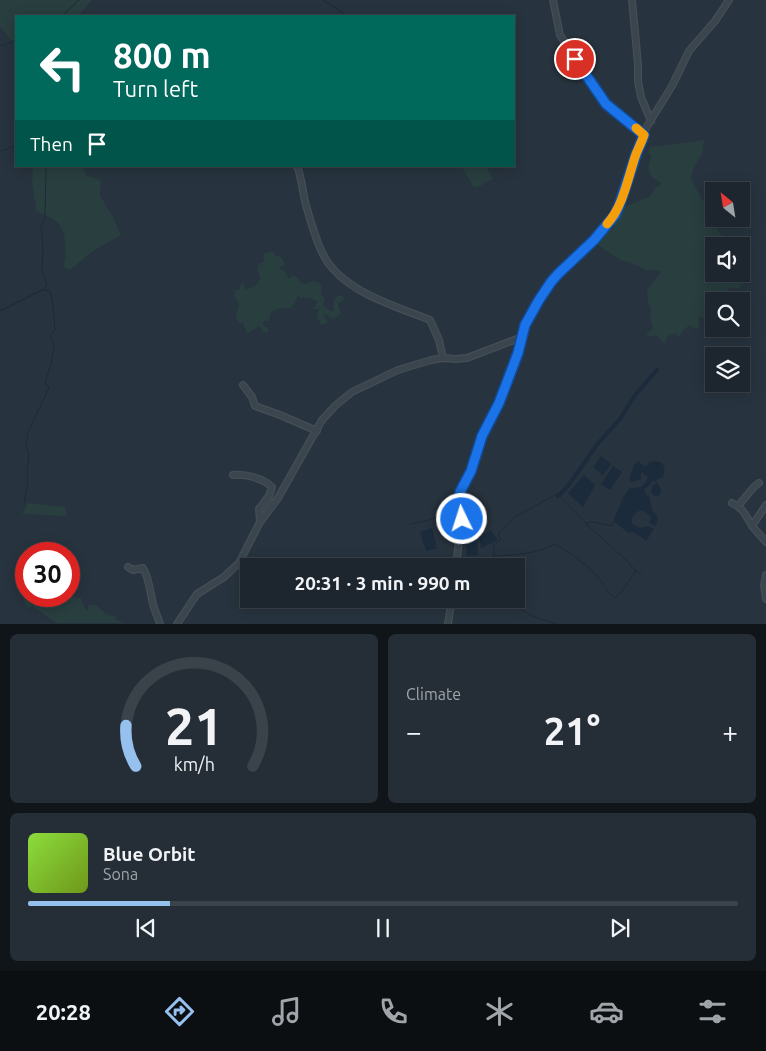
<!DOCTYPE html>
<meta charset="utf-8">
<style>
:root{--surface:#1d262e;--page:#252e36;--text:#f1f3f6;--muted:#a0a5aa;--line:#3b434a;--accent:#96c1ef}
body{margin:0;font-family:Ubuntu,sans-serif;background:var(--page);color:var(--text);height:100vh;display:flex;flex-direction:column;font-size:19px;white-space:nowrap}
*{box-sizing:border-box;margin:0}
p{font-size:16px;color:var(--muted)}
.icon{flex:none;width:28px;height:28px;fill:none;stroke:currentColor;stroke-width:2;stroke-linecap:round;stroke-linejoin:round}
.map{position:relative;height:624px;overflow:hidden}
.details{display:flex;flex-direction:column;gap:10px;padding:10px;background:#101519;flex:1}
.details>*{flex:none}
.banner{position:absolute;left:15px;top:15px;width:500px;height:152px;border-radius:0px;box-shadow:0 2px 12px #0003,0 0 0 1px var(--line);background:#00695c;color:#fff;overflow:hidden}
.needle{width:32px;rotate:330deg}
.controls{position:absolute;left:705px;top:182px;display:grid;gap:10px}
.controls a{display:grid;place-items:center;width:45px;height:45px;border-radius:0px;background:var(--surface);box-shadow:0 2px 12px #0003,0 0 0 1px var(--line);font-size:25px}
.speed{position:absolute;left:15px;top:542px;display:flex;gap:10px;font-size:25px;font-weight:700;text-align:center}
.speed>*{display:grid;place-content:center;width:65px;height:65px;border-radius:50%;background:var(--surface);box-shadow:0 2px 12px #0003,0 0 0 1px var(--line);line-height:1}
.speed .limit{border:8px solid #d22;background:#fff;color:#111}
.pin{position:absolute;display:grid;place-items:center;width:42px;height:42px;color:#fff;margin:-21px;border:2px solid #fff;border-radius:50%;box-shadow:0 1px 5px #0007}
.me{position:absolute;width:55px;margin:-28px;rotate:356deg;stroke-linejoin:round;filter:drop-shadow(0 0 4px #0008)}
.turn{display:flex;align-items:center;gap:18px;height:105px;padding:0 15px;font-size:22px}
.turn .icon{width:65px;height:65px;stroke-width:2.5}
.turn b{display:block;font-size:35px;line-height:42px}
.then{display:flex;align-items:center;height:48px;padding:0 15px;background:#0003;gap:10px;font-size:19px}
.big{font-size:38px;font-weight:700;line-height:1.1}
.details .widget{flex:1;display:flex;flex-direction:column;justify-content:center;gap:8px;min-width:0;padding:0 18px;border-radius:8px;background:var(--page)}
.details .dial{align-items:center;gap:0}
.dial svg{height:130px;overflow:visible;fill:none;stroke:var(--line);stroke-width:7;stroke-linecap:round;text-anchor:middle}
.dial text{fill:var(--text);stroke:none}
.song{display:flex;align-items:center;gap:15px}
.cover{width:60px;height:60px;border-radius:8px;background:linear-gradient(135deg,hsl(90 70% 55%),hsl(80 70% 35%))}
.played{height:5px;border-radius:2px;background:linear-gradient(90deg,var(--accent) 20%,var(--line) 20%)}
.keys{display:flex;justify-content:space-around;direction:ltr}
.heat{display:flex;justify-content:space-between;align-items:center;font-size:28px;direction:ltr}
.details .tiles{flex:1;display:grid;gap:10px;grid-template-columns:1fr 1fr}
.widget:last-child{grid-column:span 2}
.trip{position:absolute;left:240px;top:558px;width:285px;height:50px;border-radius:0px;background:var(--surface);box-shadow:0 2px 12px #0003,0 0 0 1px var(--line);font-weight:700;line-height:50px;text-align:center}
.tab-bar{display:flex;height:80px;justify-content:space-around;align-items:center;background:#0c0f12;color:var(--muted)}
.tab-bar .icon{width:35px;height:35px}
.tab-bar .selected{color:var(--accent)}
.tab-bar b{font-size:22px;color:var(--text)}
.map>svg:first-child{display:block}
.green{fill:#293e3f}
.water{fill:#1b2b3b}
.lines{fill:none;stroke-linecap:round;stroke-linejoin:round}
.stream{stroke:#1b2b3b;stroke-width:1}
.canal{stroke:#1b2b3b;stroke-width:4}
.minor-casing{stroke:#454e57;stroke-width:8}
.minor{stroke:#3b454e;stroke-width:5.5}
.route-casing{stroke:#114b97;stroke-width:12}
.route{stroke:#1a73e8;stroke-width:9}
.slow{stroke:#f59e0b;stroke-width:9}
</style>
<div class="map">
<svg width="766" height="624" viewBox="0 0 766 624">
<rect width="100%" height="100%" fill="#27333e"/>
<path class="green" d="M0,0h92l-14,16h-62v27l-3,-1 -13,-15z
M704,140l-2,14 -7,11 -4,13 9,17 10,15 9,23 17,13h-22v28h27v-15l3,17 3,5 -8,7h-9l-5,6 -3,7h-8v12l-10,6 -6,-3 1,12h-4l-6,-3 -7,7 -3,5 -4,-4 -9,4v6l-4,-1 -5,-7 -8,2 -3,-3 7,-6 -3,-8 1,-12 -3,-6 -1,-12 14,-18 -6,-2 -7,1 -19,-9 -7,-1 -24,-16 2,-6 14,-12 1,-10 5,-6 8,-6 9,-3 13,-6 5,-8 7,-4 -10,-7 -4,-8 3,-13 -3,-4 2,-5 39,-5z
M33,166h52l-1,2 2,8 15,4 -1,15 15,26 6,14 -28,16 -23,19 -7,-3c3,-9 3,-15 2,-24 -1,-21 -11,-24 -29,-32l-4,-29z
M461,166h25l7,13 -15,8 -5,-1z
M273,251l3,5h2l4,2 3,7 -4,2 -2,3h5l5,9 4,-4 5,3 2,5 5,1 8,-3 5,1 3,3v8l4,6 -2,6 9,7 2,-3 -1,-8 4,-5 6,-1 1,5 -6,4 3,10 -8,5 -10,-6 5,9 -6,4 -5,-8 2,-9h-7l6,-7c-6,-4 -10,-5 -18,-4l-2,-3 -3,8 -4,5h-9l-11,4 -2,9h-5l-1,4 5,3v4l-4,1 -5,-7 -12,8 -4,-11h-5l-2,-8 3,-11 -4,-6 -1,-8h5l2,-6h3l1,5c7,0 12,-4 15,-10l-3,-10 2,-5 5,-2 -1,-8z
M28,503l37,4 2,7 -2,2 -43,-2z
M41,596h27l13,2 1,5 5,8 2,-6h7l12,10 8,1 -1,4 11,3h-70c-7,-7 -16,-10 -23,-17l-5,2 -5,-8 4,-2 18,3 4,4 1,-5z"/>
<path class="water" d="M601,456l10,8 -8,11 -10,-8z
M638,461l4,4 5,1 2,-4c13,-3 18,3 14,15l-4,1 -3,2 5,10 -1,5 -5,1 -4,-4 1,-6 4,-2 -1,-3 -2,-1 -3,5 -6,4 2,6 3,1 3,14 6,7 -2,9 -7,-3 2,-4c-6,-14 -21,-9 -19,5l8,4 8,-2 6,3 -8,12 -6,-5 -8,-4 -3,1 -15,-11v-3l10,-23 6,-8c10,1 16,-2 18,-12l-4,-1 -1,-3 -2,1v6l-9,3 -3,-2 5,-15z
M613,466l9,6 -12,18 -9,-6z
M584,475l11,10 -12,22 -15,-14z
M432,528l5,20 -11,3 -6,-19z
M491,530l7,10 -17,8 -2,-11z
M477,538l1,17 -12,1 1,-14z"/>
<g class="lines">
<path class="stream" d="M323,0l25,16
M62,16l17,-16
M0,44l2,2 14,-6
M0,151l16,-5
M0,311l42,-21 5,-5 -5,-15 1,-22 -2,-21 4,-9 1,-52
M24,504l4,-23 -1,-10 2,-15 -3,-12 1,-5 1,-7 21,-44 -4,-5 6,-19 3,-18 -4,-11 5,-5 -2,-25 -3,-14 -8,-1
M410,524l16,-3 13,-5 7,-1 10,2
M586,524l39,35 11,12 5,3
M495,556c21,-1 41,-2 60,-12 15,9 30,19 42,32 7,7 10,17 18,22l7,-7 14,-20
M494,566v-21l7,-5 -3,-6 15,-16 44,-24 29,29 7,-1 19,4 1,-4 2,-1
M496,599l14,3 20,13 13,5 14,4"/>
<path class="canal" d="M558,496l10,-10 31,-44 21,-23 15,-24 22,-25"/>
<defs>
<path id="minor" d="M553,0l7,35 32,50 18,23 34,27
M632,0l6,64v17l3,16 10,24
M297,166c4,10 5,20 7,30 1,8 4,15 6,23 4,13 8,27 15,39 20,34 70,48 105,62l9,20 4,18
M243,385l9,12 3,9 25,9 37,16
M233,475c13,-1 30,3 39,12l-3,9 -10,13 1,13
M732,503c14,7 13,13 21,24 4,5 9,10 13,15
M738,506l16,-19 5,-4
M752,526l14,-21
M456,566l6,-52 -2,-22 11,-21 11,-35 17,-33 19,-50 7,-28 24,-40 9,-11 36,-34 21,-25 4,-9 18,-54 9,-24 26,-42 17,-35 26,-30 14,-21
M128,567l5,3 10,-2c7,12 7,26 11,40 2,5 4,10 6,16
M766,575l-2,10 2,14
M177,624l20,-30 27,-17 15,-14 21,-41 18,-24 44,-78 14,-15 16,-13 46,-22 33,-10 12,-2 13,1 11,-1 55,-21
M448,624l4,-25"/>
</defs>
<use href="#minor" class="minor-casing"/>
<use href="#minor" class="minor"/>
</g>
<g class="lines">
<defs>
<path id="route" d="M462,519l-2,-27 11,-21 11,-35 17,-33 19,-50 7,-28 14,-25 12,-18 7,-8 36,-34 21,-25 4,-9 18,-54 7,-17 -38,-31 -31,-45"/>
</defs>
<use href="#route" class="route-casing"/>
<use href="#route" class="route"/>
<path class="slow" d="M607,224c17,-19 21,-47 29,-70 3,-7 6,-13 8,-19l-8,-7"/>
</g>
</svg>
<div class="controls">
<a><svg class="needle" viewBox="-14 -14 28 28"><path d="M0-13l5 13h-10z" fill="#e53935"/><path d="M0 13l5-13h-10z" fill="#a0a5aa"/></svg></a>
<a><svg class="icon" aria-label="sound" viewBox="0 0 24 24"><path d="M4 9h4l5-4v14l-5-4H4zM17 9q2 3 0 6"/></svg></a>
<a><svg class="icon" aria-label="search" viewBox="0 0 24 24"><circle cx="10" cy="10" r="6"/><path d="M15 15l6 6"/></svg></a>
<a><svg class="icon" aria-label="layers" viewBox="0 0 24 24"><path d="M12 4l9 5-9 5-9-5zM3 14l9 5 9-5"/></svg></a>
</div>
<div class="speed"><div class="limit">30</div></div>
<div class="pin" style="left:575px;top:59px;background:#d93025"><svg class="icon" aria-label="arrive" viewBox="0 0 24 24"><path d="M6 21V4h12l-3 4 3 4H6"/></svg></div>
<svg class="me" style="left:462px;top:519px" viewBox="-20 -20 40 40"><circle r="17" fill="#1a73e8" stroke="#fff" stroke-width="3"/><path d="M0-11L8 9 0 5-8 9z" fill="#fff"/></svg>
<div class="trip">20:31 · 3 min · 990 m</div>
<div class="banner">
<div class="turn"><svg class="icon" aria-label="left" viewBox="0 0 24 24"><path d="M17 20v-9H6M10 6l-5 5 5 5"/></svg><div><b>800 m</b>Turn left</div></div>
<div class="then">Then<svg class="icon" aria-label="arrive" viewBox="0 0 24 24"><path d="M6 21V4h12l-3 4 3 4H6"/></svg></div>
</div>
</div>
<section class="details">
<div class="tiles">
<div class="widget dial"><svg viewBox="0 0 100 80">
<path d="M14 69A42 42 0 1 1 86 69"/>
<path d="M14 69A42 42 0 0 1 8 44" stroke="#96c1ef"/>
<text x="50" y="56" font-size="32" font-weight="700">21</text>
<text x="50" y="72" font-size="11">km/h</text>
</svg></div>
<div class="widget"><p>Climate</p>
<div class="heat"><a>−</a><b class="big">21°</b><a>+</a></div>
</div>
<div class="widget">
<div class="song"><i class="cover"></i><div><b>Blue Orbit</b><p>Sona</p></div></div>
<div class="played"></div>
<div class="keys"><svg class="icon" aria-label="previous" viewBox="0 0 24 24"><path d="M18 5L8 12l10 7zM5 5v14"/></svg><svg class="icon" aria-label="pause" viewBox="0 0 24 24"><path d="M8 5v14M16 5v14"/></svg><svg class="icon" aria-label="next" viewBox="0 0 24 24"><path d="M6 5l10 7-10 7zM19 5v14"/></svg></div>
</div>
</div>
</section>
<nav class="tab-bar">
<b>20:28</b>
<svg class="icon selected" aria-label="directions" viewBox="0 0 24 24"><path d="M12 3l9 9-9 9-9-9zM9 14v-3h6M13 9l2 2-2 2"/></svg>
<svg class="icon" aria-label="music" viewBox="0 0 24 24"><path d="M9 18V5l10-2v13"/><circle cx="6" cy="18" r="3"/><circle cx="16" cy="16" r="3"/></svg>
<svg class="icon" aria-label="phone" viewBox="0 0 24 24"><path d="M5 4h4l2 5-3 2q2 4 5 5l2-3 5 2v4C11 20 4 13 5 4z"/></svg>
<svg class="icon" aria-label="climate" viewBox="0 0 24 24"><path d="M12 3v18M4 7l16 10M4 17L20 7"/></svg>
<svg class="icon" aria-label="car" viewBox="0 0 24 24"><path d="M5 17H2v-5l4-1 3-4h7l3 4 3 1v5h-3M9 17h6M6 11h13"/><circle cx="7" cy="17" r="2"/><circle cx="17" cy="17" r="2"/></svg>
<svg class="icon" aria-label="filters" viewBox="0 0 24 24"><path d="M4 7h16M4 17h16"/><circle cx="9" cy="7" r="2"/><circle cx="15" cy="17" r="2"/></svg>
</nav>
